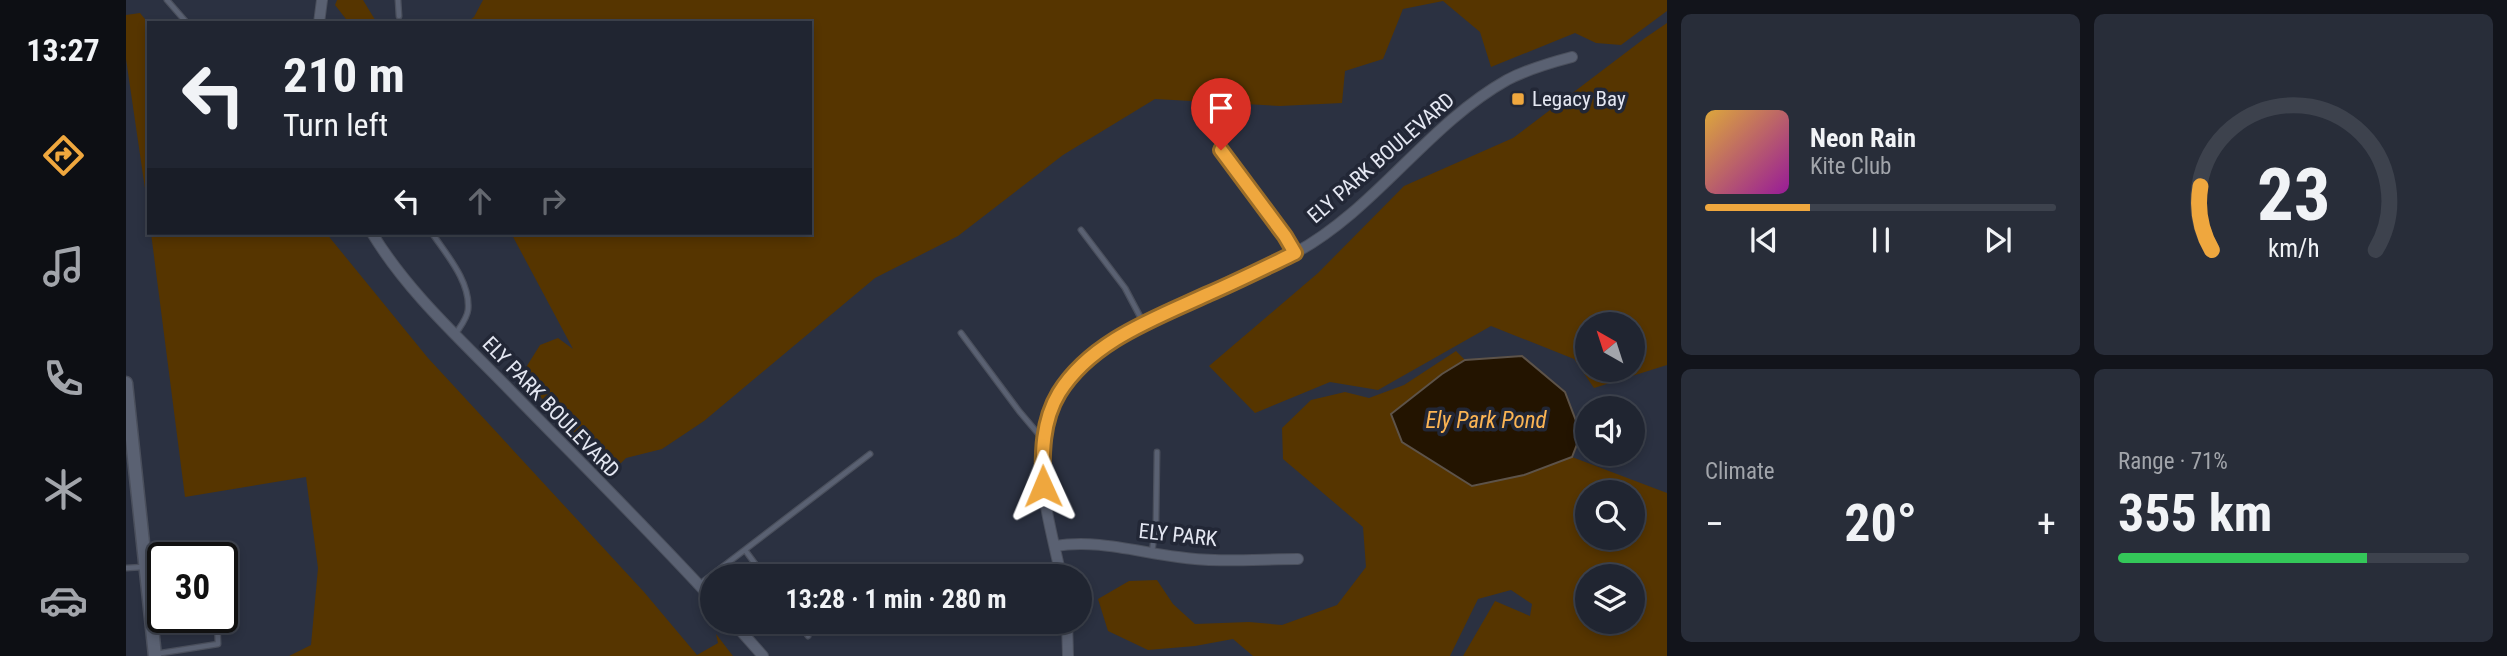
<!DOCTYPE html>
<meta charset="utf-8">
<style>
:root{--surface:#202531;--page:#282d39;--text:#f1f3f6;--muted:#a2a5ab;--line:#3d424d;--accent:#efa73e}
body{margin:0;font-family:"Roboto Condensed",sans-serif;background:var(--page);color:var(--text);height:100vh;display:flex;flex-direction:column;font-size:26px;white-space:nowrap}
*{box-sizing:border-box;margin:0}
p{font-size:23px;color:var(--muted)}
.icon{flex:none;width:38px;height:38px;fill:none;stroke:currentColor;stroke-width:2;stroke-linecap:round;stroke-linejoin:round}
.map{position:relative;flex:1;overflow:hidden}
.drawer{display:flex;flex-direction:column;gap:14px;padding:14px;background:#12141b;width:840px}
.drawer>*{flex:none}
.guide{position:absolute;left:21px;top:21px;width:665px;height:214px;border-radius:0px;box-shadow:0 4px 10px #0003,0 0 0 2px var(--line);background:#202531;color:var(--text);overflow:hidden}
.needle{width:46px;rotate:321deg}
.fabs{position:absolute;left:1449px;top:312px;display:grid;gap:14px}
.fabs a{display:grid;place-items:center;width:70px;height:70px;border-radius:50%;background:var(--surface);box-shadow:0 4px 10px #0003,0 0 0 2px var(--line);font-size:35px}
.speed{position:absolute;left:21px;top:542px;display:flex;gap:14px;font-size:35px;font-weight:700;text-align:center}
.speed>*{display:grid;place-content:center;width:91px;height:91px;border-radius:50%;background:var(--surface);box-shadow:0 4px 10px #0003,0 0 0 2px var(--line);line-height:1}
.speed .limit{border:4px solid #111;border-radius:10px;background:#fff;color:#111}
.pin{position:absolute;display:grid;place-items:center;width:60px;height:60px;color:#fff;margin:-72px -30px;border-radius:50% 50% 50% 0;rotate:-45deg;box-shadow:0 0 7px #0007}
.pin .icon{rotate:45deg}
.me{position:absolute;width:77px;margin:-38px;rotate:359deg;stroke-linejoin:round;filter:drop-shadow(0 0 5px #0008)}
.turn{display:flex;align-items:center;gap:24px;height:147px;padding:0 21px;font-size:32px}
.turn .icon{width:91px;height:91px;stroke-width:2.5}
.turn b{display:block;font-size:49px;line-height:60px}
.lanes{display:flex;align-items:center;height:66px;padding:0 21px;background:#0003;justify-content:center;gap:35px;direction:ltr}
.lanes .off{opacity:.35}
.big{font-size:52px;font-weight:700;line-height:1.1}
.drawer .widget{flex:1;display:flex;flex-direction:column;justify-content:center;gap:10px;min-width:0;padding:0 24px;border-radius:10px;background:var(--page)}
.drawer .dial{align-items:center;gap:0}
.dial svg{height:182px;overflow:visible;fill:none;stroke:var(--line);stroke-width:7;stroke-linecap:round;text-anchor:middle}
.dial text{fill:var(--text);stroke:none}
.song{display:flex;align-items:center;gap:21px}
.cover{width:84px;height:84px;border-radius:10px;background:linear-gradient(135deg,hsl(40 70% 55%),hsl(300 70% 35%))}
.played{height:7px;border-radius:4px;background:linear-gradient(90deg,var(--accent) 30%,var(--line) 30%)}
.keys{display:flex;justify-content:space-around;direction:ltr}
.heat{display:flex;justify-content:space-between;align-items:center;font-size:38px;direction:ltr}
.charge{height:10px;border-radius:5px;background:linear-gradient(90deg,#34c759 71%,var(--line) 0)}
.drawer .tiles{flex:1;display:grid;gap:14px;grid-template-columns:repeat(2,1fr)}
.trip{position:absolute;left:574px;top:564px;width:392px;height:70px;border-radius:35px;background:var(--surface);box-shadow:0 4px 10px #0003,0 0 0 2px var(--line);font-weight:700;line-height:70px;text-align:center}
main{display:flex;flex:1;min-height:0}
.tab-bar{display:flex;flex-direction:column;width:126px;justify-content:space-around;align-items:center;background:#0d0f14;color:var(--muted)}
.tab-bar .icon{width:49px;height:49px}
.tab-bar .active{color:var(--accent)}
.tab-bar b{font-size:32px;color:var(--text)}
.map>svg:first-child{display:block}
.green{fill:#563500;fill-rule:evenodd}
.water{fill:#231400;stroke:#5d5349;stroke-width:2}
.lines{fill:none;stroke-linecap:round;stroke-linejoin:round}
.service-casing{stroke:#4a4f5c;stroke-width:7}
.minor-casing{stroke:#4a4f5c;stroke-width:12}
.tertiary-casing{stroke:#4a4f5c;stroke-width:15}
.service{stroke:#5a6172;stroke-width:4.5}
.minor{stroke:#5a6172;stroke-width:10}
.tertiary{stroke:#5a6172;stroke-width:12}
.route-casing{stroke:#9b6d28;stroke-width:18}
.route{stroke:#efa73e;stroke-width:12}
.poi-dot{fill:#efa73e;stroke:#222736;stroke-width:2.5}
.labels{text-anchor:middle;stroke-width:7;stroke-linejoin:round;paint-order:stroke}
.poi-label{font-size:21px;fill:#e4e7f2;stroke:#222736;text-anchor:start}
.street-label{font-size:21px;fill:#e4e7f2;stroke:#222736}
.water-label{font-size:23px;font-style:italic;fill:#fbb453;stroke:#222736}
</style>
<main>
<nav class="tab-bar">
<b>13:27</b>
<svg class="icon active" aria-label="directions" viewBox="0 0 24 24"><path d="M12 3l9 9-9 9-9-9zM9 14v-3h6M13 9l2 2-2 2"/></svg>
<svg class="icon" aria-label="music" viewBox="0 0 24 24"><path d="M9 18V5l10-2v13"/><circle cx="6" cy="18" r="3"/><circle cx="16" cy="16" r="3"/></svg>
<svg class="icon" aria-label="phone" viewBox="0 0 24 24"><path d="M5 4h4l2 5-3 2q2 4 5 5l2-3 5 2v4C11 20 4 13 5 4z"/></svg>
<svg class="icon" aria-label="climate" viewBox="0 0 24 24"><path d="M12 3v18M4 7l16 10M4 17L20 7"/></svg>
<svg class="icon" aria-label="car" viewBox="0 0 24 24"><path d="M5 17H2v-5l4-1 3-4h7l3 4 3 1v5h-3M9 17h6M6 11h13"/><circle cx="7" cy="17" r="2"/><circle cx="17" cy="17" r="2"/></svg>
</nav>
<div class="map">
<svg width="1541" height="656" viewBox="0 0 1541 656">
<rect width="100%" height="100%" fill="#2b3141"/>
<path class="green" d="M211,0h26l14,23h-28l-14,-18z
M357,0h1184v11l-46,34 -25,-2 -21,-10 -84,34 -11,-35 -37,-31 -40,8 -20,50 -38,12 -3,32 -62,3 -125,-7 -92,56 -105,81 -83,42 -171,143 -42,28 -36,9 -14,14 -82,-86 -5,-17 15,-24 18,-7 15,11 -62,-116h299v-210h-344l8,-6z
M14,13l9,11v192l-23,-157v-44z
M1541,23v342l-73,23 -20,-29 -83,-33 -113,64 -48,-8 -75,31 -46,-47 109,-93 86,-87 109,-48 132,-100zM1461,324h46v45h-46z
M25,233h175l102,125 216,234 53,63 21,-12 -2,-9 17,22h-444l22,-11 7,-77 -12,-91 -121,20z
M1330,351l9,9 -23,14 -51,40 11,28 70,44 52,-11 48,-18 95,36v163h-204l32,-55 35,15 2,-12 -21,-14 -33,9 -28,57h-197l-20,-17 -38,7 -47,4 -40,-19 -10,-32 31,-18 28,-1 16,24 22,20 54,-2 33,3 55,-20 29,-38 -3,-40 -80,-68 -1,-31 29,-28 34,-8 24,6 35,-13zM1461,492h46v45h-46zM1461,576h46v45h-46z"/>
<path class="water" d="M1396,356l43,36 16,42 -9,23 -48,18 -52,11 -70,-44 -11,-28 51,-40 23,-14z"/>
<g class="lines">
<defs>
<path id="service" d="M41,0l20,23
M272,0l1,16
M1095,150l64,86 10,16
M955,230l44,58 19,36
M306,233c14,21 39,49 36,77 -1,9 -9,18 -13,25
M835,333l58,78 22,26
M619,550l19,26
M1026,552l4,-30 1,-70
M0,568l17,-1
M574,584l170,-130
M671,621l11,15
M29,654l63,-10 -1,-26"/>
<path id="minor" d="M193,23l3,-23
M246,233c35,58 86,104 133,152 69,71 140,141 207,214
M929,546c42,-7 82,6 123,11 39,6 80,2 120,2
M935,576c-12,-58 -37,-131 0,-185 45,-68 163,-99 234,-138 81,-44 132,-128 212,-173 21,-11 42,-17 65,-23
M606,621l31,35
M941,621l1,35"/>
<path id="tertiary" d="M0,383l29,273"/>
</defs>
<use href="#service" class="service-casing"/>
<use href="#minor" class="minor-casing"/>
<use href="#tertiary" class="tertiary-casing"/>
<use href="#service" class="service"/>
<use href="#minor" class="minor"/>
<use href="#tertiary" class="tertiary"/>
</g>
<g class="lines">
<defs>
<path id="route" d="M917,486c-1,-32 -1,-65 16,-93 32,-52 97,-75 149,-99 30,-13 58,-27 87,-41l-10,-17 -64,-86"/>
</defs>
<use href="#route" class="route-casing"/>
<use href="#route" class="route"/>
</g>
<rect class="poi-dot" x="1385" y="92" width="14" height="14" rx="3.5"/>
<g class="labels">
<g class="poi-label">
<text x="1406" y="106">Legacy Bay</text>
</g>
<g class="street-label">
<text transform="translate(1255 158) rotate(-41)" y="7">ELY PARK BOULEVARD</text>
<text transform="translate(425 407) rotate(46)" y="7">ELY PARK BOULEVARD</text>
<text transform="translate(1052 535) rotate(6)" y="7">ELY PARK</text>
</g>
<g class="water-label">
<text x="1360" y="428">Ely Park Pond</text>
</g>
</g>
</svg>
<div class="fabs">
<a><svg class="needle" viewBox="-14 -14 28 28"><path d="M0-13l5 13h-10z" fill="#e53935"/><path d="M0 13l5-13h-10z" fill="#a2a5ab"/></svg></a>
<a><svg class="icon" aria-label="sound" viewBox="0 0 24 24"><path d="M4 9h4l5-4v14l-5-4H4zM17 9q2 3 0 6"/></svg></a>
<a><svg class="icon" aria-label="search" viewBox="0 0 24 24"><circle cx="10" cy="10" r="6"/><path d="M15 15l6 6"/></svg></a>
<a><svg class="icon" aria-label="layers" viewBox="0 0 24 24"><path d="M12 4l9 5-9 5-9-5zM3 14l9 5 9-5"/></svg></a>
</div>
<div class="speed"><div class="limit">30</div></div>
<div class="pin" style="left:1095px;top:150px;background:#d93025"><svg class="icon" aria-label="arrive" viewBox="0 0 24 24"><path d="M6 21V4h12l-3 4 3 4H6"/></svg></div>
<svg class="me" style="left:917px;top:486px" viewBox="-20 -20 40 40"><path d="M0-17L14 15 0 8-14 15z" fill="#efa73e" stroke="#fff" stroke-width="4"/></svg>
<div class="trip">13:28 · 1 min · 280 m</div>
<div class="guide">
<div class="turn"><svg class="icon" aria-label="left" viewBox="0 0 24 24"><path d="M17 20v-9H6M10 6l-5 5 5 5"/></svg><div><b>210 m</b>Turn left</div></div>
<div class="lanes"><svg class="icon" aria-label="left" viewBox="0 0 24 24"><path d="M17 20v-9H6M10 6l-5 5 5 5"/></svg><svg class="icon off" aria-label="ahead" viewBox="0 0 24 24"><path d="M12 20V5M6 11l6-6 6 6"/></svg><svg class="icon off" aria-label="right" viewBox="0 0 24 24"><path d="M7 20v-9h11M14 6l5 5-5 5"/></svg></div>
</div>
</div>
<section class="drawer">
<div class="tiles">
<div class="widget">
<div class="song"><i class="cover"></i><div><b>Neon Rain</b><p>Kite Club</p></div></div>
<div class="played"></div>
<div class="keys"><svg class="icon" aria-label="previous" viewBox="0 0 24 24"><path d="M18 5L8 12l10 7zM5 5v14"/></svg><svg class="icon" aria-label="pause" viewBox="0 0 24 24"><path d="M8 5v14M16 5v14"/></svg><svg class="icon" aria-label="next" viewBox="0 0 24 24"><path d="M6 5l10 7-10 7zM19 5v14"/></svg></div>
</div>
<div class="widget dial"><svg viewBox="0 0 100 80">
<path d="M14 69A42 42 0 1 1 86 69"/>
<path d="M14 69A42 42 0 0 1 9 41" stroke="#efa73e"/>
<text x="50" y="56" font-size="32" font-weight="700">23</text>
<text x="50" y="72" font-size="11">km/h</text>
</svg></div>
<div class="widget"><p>Climate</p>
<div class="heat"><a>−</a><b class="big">20°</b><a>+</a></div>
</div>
<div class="widget"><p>Range · 71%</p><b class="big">355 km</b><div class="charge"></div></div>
</div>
</section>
</main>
